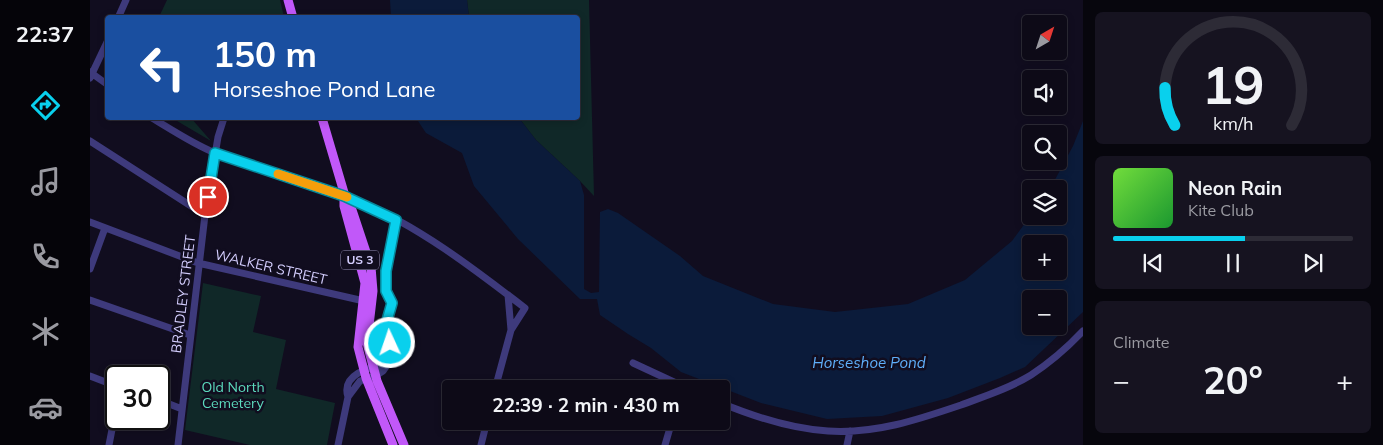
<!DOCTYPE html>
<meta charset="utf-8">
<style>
:root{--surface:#0d0a17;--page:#161320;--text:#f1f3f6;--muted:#9a9aa1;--line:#2d2b36;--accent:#09d0ed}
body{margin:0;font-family:Mulish,sans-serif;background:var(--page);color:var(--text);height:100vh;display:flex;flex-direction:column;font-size:19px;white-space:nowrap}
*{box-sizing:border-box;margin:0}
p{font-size:16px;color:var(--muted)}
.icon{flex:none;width:28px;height:28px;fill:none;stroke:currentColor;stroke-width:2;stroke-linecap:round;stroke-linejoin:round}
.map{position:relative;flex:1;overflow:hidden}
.details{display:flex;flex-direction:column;gap:12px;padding:12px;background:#07060d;width:300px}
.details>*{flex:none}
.hud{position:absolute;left:15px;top:15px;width:475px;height:105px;border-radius:5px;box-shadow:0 2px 8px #0003,0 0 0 1px var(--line);background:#1a4fa0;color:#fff;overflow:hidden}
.needle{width:32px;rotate:39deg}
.fabs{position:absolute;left:932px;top:15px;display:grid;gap:10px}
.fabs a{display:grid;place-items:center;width:45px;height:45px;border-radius:5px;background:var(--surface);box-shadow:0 2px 8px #0003,0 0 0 1px var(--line);font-size:25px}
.speed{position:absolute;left:15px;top:365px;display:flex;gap:10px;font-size:25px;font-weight:700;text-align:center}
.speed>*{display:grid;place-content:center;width:65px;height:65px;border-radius:50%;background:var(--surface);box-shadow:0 2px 8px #0003,0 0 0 1px var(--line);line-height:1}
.speed .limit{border:2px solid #111;border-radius:8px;background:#fff;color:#111}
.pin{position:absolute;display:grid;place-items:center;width:42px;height:42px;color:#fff;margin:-21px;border:2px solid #fff;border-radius:50%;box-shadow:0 1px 5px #0007}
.me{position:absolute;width:55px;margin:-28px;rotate:357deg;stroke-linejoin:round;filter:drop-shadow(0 0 4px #0008)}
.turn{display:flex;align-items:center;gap:18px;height:105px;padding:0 25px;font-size:22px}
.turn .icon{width:65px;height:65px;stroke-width:2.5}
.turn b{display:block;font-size:35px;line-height:42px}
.big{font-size:38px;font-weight:700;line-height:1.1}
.details .card{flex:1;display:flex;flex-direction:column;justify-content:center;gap:8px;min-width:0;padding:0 18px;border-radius:8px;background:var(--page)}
.details .dial{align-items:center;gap:0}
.dial svg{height:130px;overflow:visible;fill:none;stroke:var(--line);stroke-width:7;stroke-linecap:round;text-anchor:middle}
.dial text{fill:var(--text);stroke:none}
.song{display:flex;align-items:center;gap:15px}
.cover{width:60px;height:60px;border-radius:8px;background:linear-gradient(135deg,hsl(100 70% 55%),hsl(130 70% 35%))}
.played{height:5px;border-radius:2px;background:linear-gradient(90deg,var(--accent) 55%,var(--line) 55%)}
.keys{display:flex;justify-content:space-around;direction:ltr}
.heat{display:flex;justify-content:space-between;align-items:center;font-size:28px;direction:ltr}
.trip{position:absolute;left:352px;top:380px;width:288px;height:50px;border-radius:5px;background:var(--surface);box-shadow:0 2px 8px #0003,0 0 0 1px var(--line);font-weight:700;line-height:50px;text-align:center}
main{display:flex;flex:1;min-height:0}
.dock{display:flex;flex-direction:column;width:90px;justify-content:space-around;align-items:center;background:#050409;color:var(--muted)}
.dock .icon{width:35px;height:35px}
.dock .current{color:var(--accent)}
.dock b{font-size:22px;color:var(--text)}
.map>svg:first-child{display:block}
.green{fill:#102828}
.water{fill:#0b1b3a;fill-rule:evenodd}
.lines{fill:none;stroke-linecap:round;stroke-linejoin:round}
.minor{stroke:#3e3a7c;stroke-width:7}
.major{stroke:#c158f9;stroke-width:9}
.route-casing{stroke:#06879a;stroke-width:12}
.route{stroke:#09d0ed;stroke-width:9}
.slow{stroke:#f59e0b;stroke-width:9}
.labels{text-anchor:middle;stroke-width:5;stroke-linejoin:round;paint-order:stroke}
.shield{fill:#110d1f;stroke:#9993ba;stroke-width:1}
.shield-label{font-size:12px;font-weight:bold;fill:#d3cdfd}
.street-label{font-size:14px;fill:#d3cdfd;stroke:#110d1f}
.park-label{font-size:14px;fill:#5cdabd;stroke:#110d1f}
.water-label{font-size:15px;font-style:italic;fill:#5faef9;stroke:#110d1f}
</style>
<main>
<nav class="dock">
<b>22:37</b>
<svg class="icon current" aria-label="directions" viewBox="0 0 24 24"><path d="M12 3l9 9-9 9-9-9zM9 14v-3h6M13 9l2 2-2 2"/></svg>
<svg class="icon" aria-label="music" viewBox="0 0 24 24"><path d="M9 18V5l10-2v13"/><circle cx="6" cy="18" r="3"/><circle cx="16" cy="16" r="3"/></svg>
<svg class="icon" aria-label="phone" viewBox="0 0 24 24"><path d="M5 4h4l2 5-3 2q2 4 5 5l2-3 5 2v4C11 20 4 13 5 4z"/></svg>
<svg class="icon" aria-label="climate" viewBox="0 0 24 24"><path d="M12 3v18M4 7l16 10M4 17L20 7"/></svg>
<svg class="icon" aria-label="car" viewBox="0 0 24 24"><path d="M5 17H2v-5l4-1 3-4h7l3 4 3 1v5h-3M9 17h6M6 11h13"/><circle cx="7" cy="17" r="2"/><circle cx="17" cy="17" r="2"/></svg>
</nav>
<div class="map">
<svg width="993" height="445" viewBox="0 0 993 445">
<rect width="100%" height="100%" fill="#110d1f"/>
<path class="green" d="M77,0h113l4,17h-125z
M377,0h122l5,196 -14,-15 -44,-41 -17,-22h59v-100l-109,-1z
M82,118h19l20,23z
M113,283l58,13 -8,36 33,8 -10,49 59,14 -8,42h-77l-65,-15z"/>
<path class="water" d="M300,0h77l2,17h-78z
M326,118h103l17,22 44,41 4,14v94l7,4 8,-1 1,-80 8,-3 10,4 62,43 23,20 70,28 62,8 73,-8 57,-24 47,-39 19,-26 28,1v-27h-9l23,-43 10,-25v191l-58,55 -25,11 -52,20 -66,18 -55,3 -66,-16 -80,-31 -30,-24 -23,-14 -28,-19 -3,-16h-17l-62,-60 -44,-53 -12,-33 -36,-20zM941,244h28v27h-28zM941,299h28v27h-28z"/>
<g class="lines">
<path class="minor" d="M28,18l8,-18
M0,72l18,13
M0,78l18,-38
M62,118c20,12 41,26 63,35 46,18 95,29 141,47 61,25 117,68 169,108l-14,22
M0,141l115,74
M0,222l108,41 166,38
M0,269l15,-41
M0,300l100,35
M543,363l56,26
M0,376l26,10
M405,389l16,-59 -3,-35
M258,397c-7,-22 21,-31 38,-31
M69,400l23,9
M631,403c34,14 70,26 107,28 47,3 89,-11 133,-26 24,-9 49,-17 70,-30 20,-13 36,-27 52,-44
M19,445l7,-36
M88,445l27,-230 13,-78 6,-19
M248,445l10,-48 12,-16 15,-5 8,-5 7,-10v-18l-4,-18 6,-22 -6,-12v-20l10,-50
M391,445l6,-24
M575,445l7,-24
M757,445l3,-14"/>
<path class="major" d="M198,0l5,18
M232,118l23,78 7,14 19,57 2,24 -6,52 10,38 27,64
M254,196v10l21,77 -7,64 8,31 27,67"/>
</g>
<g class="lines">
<defs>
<path id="route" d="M118,197l7,-44 129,43 52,24 -10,51v20l6,12 -6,21 4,19"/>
</defs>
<use href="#route" class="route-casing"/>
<use href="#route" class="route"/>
<path class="slow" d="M188,174l69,23"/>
</g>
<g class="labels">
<rect class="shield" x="251" y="250.5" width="38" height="19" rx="4"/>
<g class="shield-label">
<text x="270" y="264">US 3</text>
</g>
<g class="street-label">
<text transform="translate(181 267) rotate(13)" y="5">WALKER STREET</text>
<text transform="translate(93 294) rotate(-83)" y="5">BRADLEY STREET</text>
</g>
<g class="park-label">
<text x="143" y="392">Old North<tspan x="143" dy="16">Cemetery</tspan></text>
</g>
<g class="water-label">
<text x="779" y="368">Horseshoe Pond</text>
</g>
</g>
</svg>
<div class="fabs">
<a><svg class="needle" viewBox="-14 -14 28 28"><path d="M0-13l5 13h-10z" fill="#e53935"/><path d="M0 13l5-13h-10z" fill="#9a9aa1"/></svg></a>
<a><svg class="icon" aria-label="sound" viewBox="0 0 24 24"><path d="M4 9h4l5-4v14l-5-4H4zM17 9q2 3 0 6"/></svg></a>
<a><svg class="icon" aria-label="search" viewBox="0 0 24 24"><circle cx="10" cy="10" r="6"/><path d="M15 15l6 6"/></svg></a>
<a><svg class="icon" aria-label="layers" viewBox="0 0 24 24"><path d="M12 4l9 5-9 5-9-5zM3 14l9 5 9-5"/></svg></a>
<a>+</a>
<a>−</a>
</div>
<div class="speed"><div class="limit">30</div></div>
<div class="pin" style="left:118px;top:197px;background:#d93025"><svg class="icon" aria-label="arrive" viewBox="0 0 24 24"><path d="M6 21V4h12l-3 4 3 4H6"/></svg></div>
<svg class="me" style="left:300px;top:343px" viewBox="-20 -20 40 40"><circle r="17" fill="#09d0ed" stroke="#fff" stroke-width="3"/><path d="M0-11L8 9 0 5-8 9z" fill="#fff"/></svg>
<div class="trip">22:39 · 2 min · 430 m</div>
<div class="hud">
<div class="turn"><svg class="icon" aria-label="left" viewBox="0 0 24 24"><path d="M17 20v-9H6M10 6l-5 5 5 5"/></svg><div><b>150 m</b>Horseshoe Pond Lane</div></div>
</div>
</div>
<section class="details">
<div class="card dial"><svg viewBox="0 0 100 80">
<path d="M14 69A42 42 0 1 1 86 69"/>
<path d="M14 69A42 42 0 0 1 8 46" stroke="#09d0ed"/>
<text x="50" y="56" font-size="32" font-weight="700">19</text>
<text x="50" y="72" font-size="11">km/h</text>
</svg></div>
<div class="card">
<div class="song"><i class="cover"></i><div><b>Neon Rain</b><p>Kite Club</p></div></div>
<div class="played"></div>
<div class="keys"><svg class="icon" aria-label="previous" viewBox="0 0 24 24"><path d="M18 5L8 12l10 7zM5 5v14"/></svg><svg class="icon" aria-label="pause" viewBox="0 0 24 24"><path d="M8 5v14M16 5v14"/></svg><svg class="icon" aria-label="next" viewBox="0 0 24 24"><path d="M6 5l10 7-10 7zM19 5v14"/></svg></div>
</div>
<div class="card"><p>Climate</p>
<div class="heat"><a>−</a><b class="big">20°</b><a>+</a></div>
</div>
</section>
</main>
